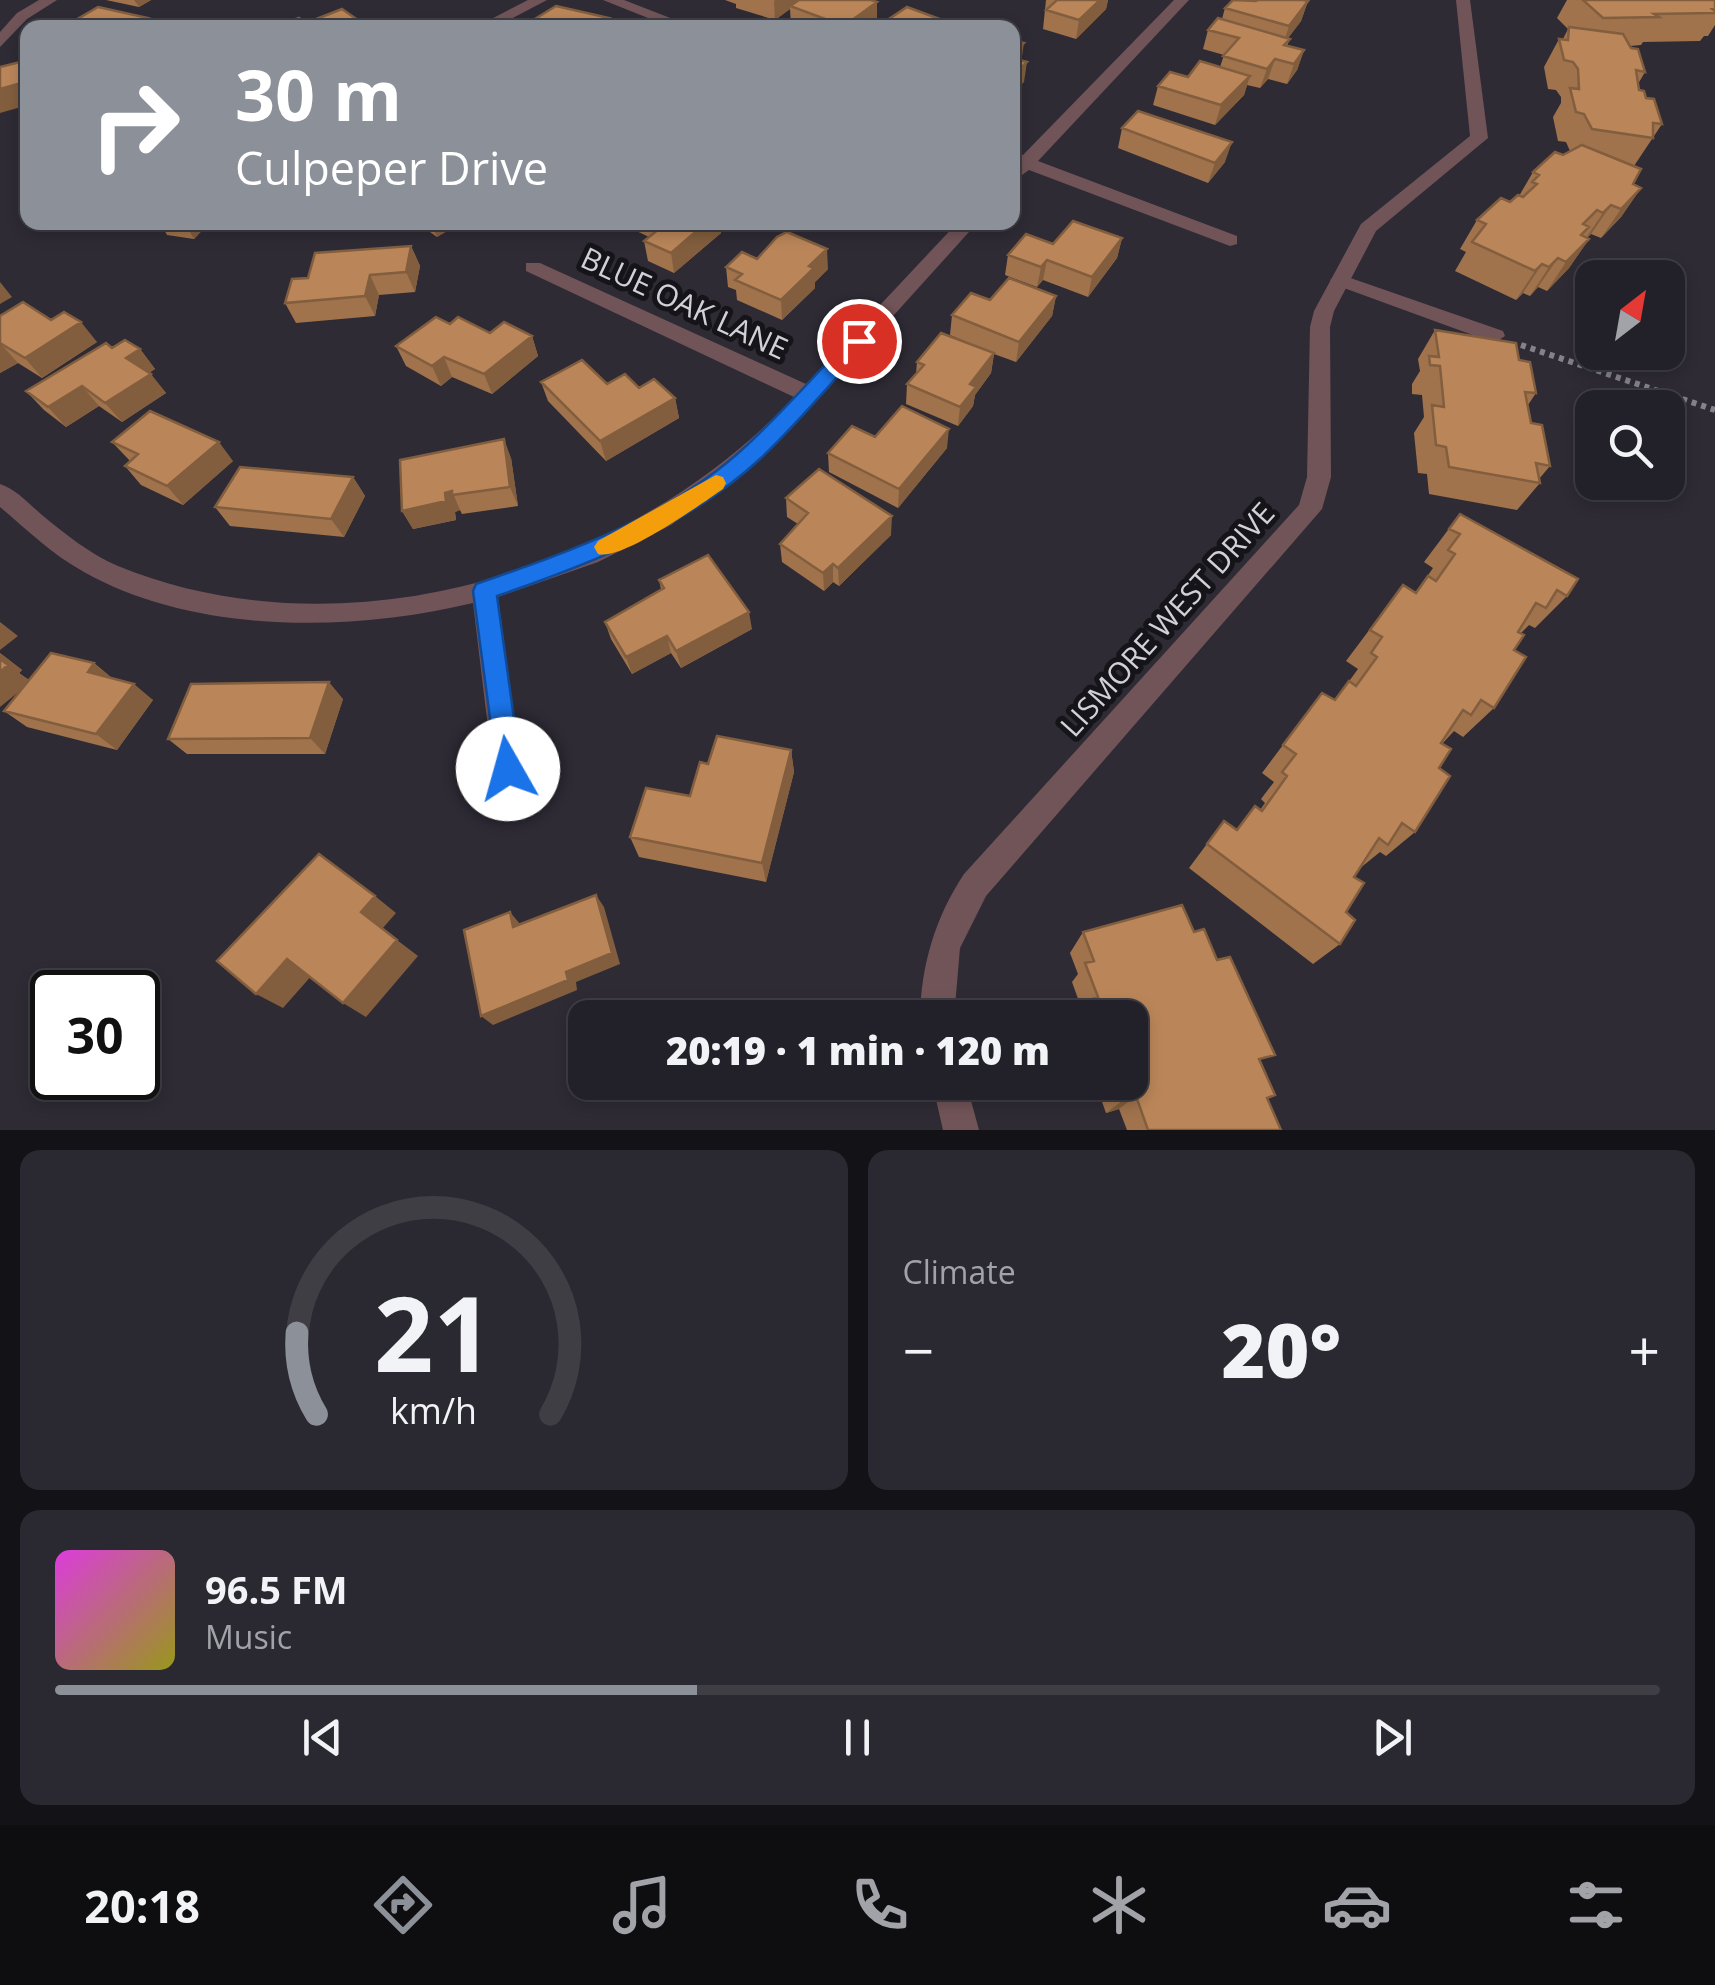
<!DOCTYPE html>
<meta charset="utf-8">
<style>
:root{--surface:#222028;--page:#2a2830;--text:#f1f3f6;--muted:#a2a3a8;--line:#3f3e45;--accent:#8c9099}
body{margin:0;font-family:"Open Sans",sans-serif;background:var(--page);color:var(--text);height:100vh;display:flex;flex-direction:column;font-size:38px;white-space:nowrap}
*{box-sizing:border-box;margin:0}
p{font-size:32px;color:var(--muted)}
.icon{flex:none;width:55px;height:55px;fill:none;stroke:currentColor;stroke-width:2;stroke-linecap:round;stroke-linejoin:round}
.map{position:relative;height:1130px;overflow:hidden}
.drawer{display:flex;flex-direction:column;gap:20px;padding:20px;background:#131216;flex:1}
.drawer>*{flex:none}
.top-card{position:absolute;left:20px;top:20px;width:1000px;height:210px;border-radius:20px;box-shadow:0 5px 15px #0003,0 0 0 2px var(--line);background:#8c9099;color:#fff;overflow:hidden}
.needle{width:65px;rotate:31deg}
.controls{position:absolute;left:1575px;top:260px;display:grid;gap:20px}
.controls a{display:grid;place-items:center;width:110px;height:110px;border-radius:20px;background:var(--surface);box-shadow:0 5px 15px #0003,0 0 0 2px var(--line);font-size:50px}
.speed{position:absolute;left:30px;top:970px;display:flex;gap:20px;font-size:50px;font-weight:700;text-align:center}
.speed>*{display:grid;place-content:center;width:130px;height:130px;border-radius:50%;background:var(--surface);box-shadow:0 5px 15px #0003,0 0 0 2px var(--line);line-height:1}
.speed .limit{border:5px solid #111;border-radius:15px;background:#fff;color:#111}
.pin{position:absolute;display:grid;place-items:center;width:85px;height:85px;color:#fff;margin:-42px;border:5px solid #fff;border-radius:50%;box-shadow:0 2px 10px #0007}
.me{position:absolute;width:110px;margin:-55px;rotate:353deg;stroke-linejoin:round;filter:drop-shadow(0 0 8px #0008)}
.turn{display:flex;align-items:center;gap:35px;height:210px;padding:0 50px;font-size:45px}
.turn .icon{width:130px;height:130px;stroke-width:2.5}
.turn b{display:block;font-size:70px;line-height:85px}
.big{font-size:75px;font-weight:800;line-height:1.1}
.drawer .card{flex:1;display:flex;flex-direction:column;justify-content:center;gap:15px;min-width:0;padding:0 35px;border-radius:20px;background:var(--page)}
.drawer .dial{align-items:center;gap:0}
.dial svg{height:260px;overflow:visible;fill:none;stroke:var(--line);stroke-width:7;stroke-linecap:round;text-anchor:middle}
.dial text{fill:var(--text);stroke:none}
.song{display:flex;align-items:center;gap:30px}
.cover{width:120px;height:120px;border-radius:15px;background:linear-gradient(135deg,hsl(300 70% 55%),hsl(60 70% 35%))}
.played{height:10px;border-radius:5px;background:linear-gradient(90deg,var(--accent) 40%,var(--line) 40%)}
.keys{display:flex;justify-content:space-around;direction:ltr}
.heat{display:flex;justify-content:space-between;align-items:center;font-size:55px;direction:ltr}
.drawer .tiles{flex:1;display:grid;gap:20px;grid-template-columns:1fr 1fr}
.card:last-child{grid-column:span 2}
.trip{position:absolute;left:568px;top:1000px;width:580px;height:100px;border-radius:20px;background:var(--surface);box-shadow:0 5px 15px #0003,0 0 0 2px var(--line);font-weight:800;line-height:100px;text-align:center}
.tab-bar{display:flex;height:160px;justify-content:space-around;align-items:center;background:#0e0d10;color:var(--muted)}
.tab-bar .icon{width:70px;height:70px}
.tab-bar .selected{color:var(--accent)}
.tab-bar b{font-size:45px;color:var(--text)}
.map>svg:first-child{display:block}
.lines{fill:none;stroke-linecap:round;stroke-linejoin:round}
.path{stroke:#85828a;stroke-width:6;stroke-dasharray:5 5;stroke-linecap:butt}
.service{fill:#715458;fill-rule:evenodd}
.minor{fill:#715458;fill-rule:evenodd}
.wall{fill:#a0734d}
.shaded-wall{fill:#825e3e}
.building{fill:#ba8659;stroke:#825e3e;stroke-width:2.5}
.route{fill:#1a73e8;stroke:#114b97;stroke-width:2.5}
.slow{fill:#f59e0b}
.labels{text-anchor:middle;stroke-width:10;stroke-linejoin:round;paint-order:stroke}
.street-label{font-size:30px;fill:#d2d0d7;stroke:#151419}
</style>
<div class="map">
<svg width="1715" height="1130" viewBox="0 0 1715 1130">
<rect width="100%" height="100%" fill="#2e2b35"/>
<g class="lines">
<path class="path" d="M1521,345l194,65"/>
<path class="service" d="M1339,274l164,57 2,5 -9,6 -7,-1 -156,-57 -3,-4z"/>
<path class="minor" d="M39,0h18l-30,19 -27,28v-15l17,-19z
M528,0h19l-53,28h-20z
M603,0h21l72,28h-23z
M1174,0h15l-151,161 199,75v8l-7,2 -201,-76 -17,12v-30l11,3z
M1456,0h14l18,138 -112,93 -42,80 -4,16 1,150 -9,32 -336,387 -26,52 -6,70h-34c1,-53 15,-100 44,-144l335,-369 8,-28 3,-150 4,-16 47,-87 109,-88z
M958,222h20l-187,207 -56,51 -64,45 -73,37 -100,35 23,172 -4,9 -10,4 -10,-4 -4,-9 -20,-166c-121,29 -277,32 -389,-31 -31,-17 -57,-42 -84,-65v-23c16,5 29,20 42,31 23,19 48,39 76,51 227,93 513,6 676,-169l-268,-126v-8h14l266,121z
M932,1082h34l13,48h-36z"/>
</g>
<path class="wall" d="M106,0h45l-12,7z
M725,0h146l6,21 -8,7h-73l-5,-3 -1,-16 -15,11 -39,-12v-4z
M1046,0h62l-2,9 -30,30 -33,-10z
M1567,0h148v25l-7,11h-4l-4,5 -57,1 -2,3 -11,1 15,26 -7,12 1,6 7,8 16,26 -28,42 -1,18 8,4 -20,29 -20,21 -10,-4 -4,4 2,1 -20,29 -22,23 -9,-4 -8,9 -7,-3 -7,7 -61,-29 11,-19 -6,-3 17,-29 42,-24 14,-24 37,-21 -4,-9 -8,-1 -5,-24 8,-14v-6l-5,-7 -8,-1 -4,-22 15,-28h4l5,-10 -11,-11z
M1256,1h52l-7,20 -13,17 2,1 -3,7 17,4 -7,20 -10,14 -19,-5 -8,9 -13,-3 -3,10 -29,30 -62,-20 5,-19 62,-19 4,-12 -21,-6 5,-19 14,-11 3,-11z
M148,18l5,10h-74l-5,-7z
M609,18l2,10h-79l-2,-6z
M1122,128l103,34 -17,21 -90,-35z
M160,222h50l-16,17 -27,-4z
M416,222h46l-25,15z
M618,222h102l1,11 -47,40 -26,-12 -4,-20 5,-4z
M1122,238l-5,20 -29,39 -45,-17 -6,7 -32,-12 3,-20 45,-11z
M411,246l9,20 -5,26 -36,3 -4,21 -79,7 -11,-20z
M757,259l71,10 -13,13v6l-33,32 -45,-20 -1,-10 -8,-3 -2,-20z
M1056,296l-4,20 -36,46 -22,-8 -3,19 -16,22 -2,11 -15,20 -52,-22 1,-20 9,-10 1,-12 69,-12 -36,-15 2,-20 38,-15z
M0,316l51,4 46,22 -55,36 -24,-15 -18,10z
M450,324l40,9 42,3 6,20 -46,38 -40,-17 -11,9 -35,-20 -10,-20z
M1435,330l84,30 17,33 -8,12 3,18 19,43 -11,13 1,4 -23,27 -88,-16 -2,-20 -9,-1 -4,-40 10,-16 -2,-22 -10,-1v-10l8,-13 -2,-12z
M112,348l28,1 15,20 -6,4 17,20 -44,29 -23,-16 -33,21 -22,-17 -18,-19z
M541,382l66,2 32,4 36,10 4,20 -73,43 -58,-60z
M875,437l72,11 -49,60 -69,-36 -1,-19z
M112,442l121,19 -50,44 -42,-20 -16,-19 5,-5z
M511,458l7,48 -56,8 -2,-4 -5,2 1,8 -43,9 -11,-18z
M353,477l12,19 -21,41 -114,-11 -15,-19z
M786,498l105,37 -52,51 -6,-4 -9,9 -42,-29 -2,-18 18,-20 -11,-7z
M1460,514l107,82 -32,32 -6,-3 -8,8 -27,75 -31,29 -9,-6 -12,13 -3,24 -24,64 -29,24 -6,-4 -21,17 -5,8 -14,67 -27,20 -124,-96 35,-47 13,9 18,-24 5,4 5,-7 -4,-4 13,-17 -12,-9 60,-80 12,7 13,-16 11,-15 -12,-8 57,-76 12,8 7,-9 11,-16 -9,-6z
M659,580l93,49 -71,39 -10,-15 -39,21 -21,-35 -6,-17 56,-33z
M0,653l22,17 -3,3 10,7 65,-17 18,15 41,22 -36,50 -90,-23 -23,-16 18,-22z
M343,699l-18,55h-138l-19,-15z
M791,750l3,22 -28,110 -127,-25 -9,-20 60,-41 18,-32z
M1083,932h111l67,131 6,36 14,31h-154l-8,-21 -13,4 -11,-31h35v-64h-57l8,-11 -9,-25 6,-8 -8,-21z"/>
<path class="shaded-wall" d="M134,0h17l-12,7z
M775,0h26l-11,6v3l-15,11 -1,-19z
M1100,0h8l-2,9 -30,30 3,-19z
M1308,1l-7,20 -18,24 6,-19z
M877,2v19l-8,7h-25v-2z
M148,18l5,10h-20z
M609,18l2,10h-18z
M1024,43l-3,20 -9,8v-17z
M1304,50l-7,20 -10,14 7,-20z
M1275,59l-7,20 -8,9 7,-19z
M1027,62l-3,20 -12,12v-17z
M1250,76l-6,19 -29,30 6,-20z
M28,81v24l-28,8v-24z
M1232,142l-7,20 -17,21 7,-20z
M1641,188l-20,29 -20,21 20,-29z
M1611,205l-20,29 -8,8 20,-29z
M184,222h26l-16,17z
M431,222h31l-25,15z
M707,222h13l1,11 -47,40 -3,-20z
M1122,238l-5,20 -29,39 4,-20z
M1589,239l-20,29 -22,23 19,-29z
M411,246l9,20 -5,26 -9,-20z
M827,249l1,20 -13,13v6l-33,32 -1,-20 28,-34z
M1558,258l-20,29 -8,9 19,-29z
M1047,260l-4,20 -6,7 4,-20z
M1542,264l-19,29 -7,7 19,-29z
M370,275l9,20 -4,21 -10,-20z
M0,282l12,15 -12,7z
M1056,296l-4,20 -36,46 3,-20z
M81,322l16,20 -55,36 -17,-20z
M532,336l6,20 -46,38 -8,-20z
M0,343l18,20 -18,10z
M140,349l15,20 -13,8 -16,-19z
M994,353l-3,20 -16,22 -2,11 -15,20 2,-19 10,-23z
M444,357l8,20 -11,9 -9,-20z
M151,374l15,19 -44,29 -17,-19z
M82,386l17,20 -33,21 -18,-20z
M675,398l4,20 -73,43 -6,-20z
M949,429l-2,19 -49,60 1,-19z
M504,439l7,19 7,48 -8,-19z
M219,442l14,19 -50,44 -16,-19z
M353,477l12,19 -21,41 -13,-18z
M452,491l8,19 -5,2 1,8 -43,9 -11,-18z
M892,516l-1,19 -52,51 -1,-18z
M833,564v18l-9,9 -1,-18z
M749,612l3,17 -71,39 -5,-17z
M0,622l18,14 -18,14z
M667,636l4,17 -39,21 -6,-17z
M0,653l22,17 -3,3 12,9 -31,25z
M94,663l20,17 -26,-8z
M329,682l14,17 -18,55 -15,-16z
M134,684l19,16 -36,50 -21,-16z
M791,750l3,22 -28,110 -4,-19z
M596,895l8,12 16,57 -44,18 1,8 -84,35 -12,-9 85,-44z
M375,896l21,17 -14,16 -21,-17z
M510,912l10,12 -7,3z
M397,940l21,16 -52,61 -23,-14z
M287,959l26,15 -30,34 -27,-14z
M1136,1096l-17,13 -13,4 16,-12z"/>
<path class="building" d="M799,0h72l6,2 -33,24 -54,-20z
M1057,0h43l-21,20 -33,-10z
M1233,0l23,1 2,-1h45l5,1 -19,25 -64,-18z
M1583,0h132v8l-3,1 3,2v2l-61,1 5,3 -56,1z
M556,6l53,12 -16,10h-46l-17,-6z
M98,7l50,11 -15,10h-44l4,-3 -19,-4z
M907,7l49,18 -3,3h-61l-9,-5z
M342,9l20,14 -12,5 -77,-1 26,-9 7,5z
M1218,18l72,21 -6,6 20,5 -10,14 -19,-5 -8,10 -44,-13 16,-18 -31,-8z
M1569,27l54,7 8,14 7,1 7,23 -9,-2 3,20 5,1 2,7 8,1 8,25 -9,-1v15l-61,-9 -8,-15 -8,-2 -6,-24 9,1 -1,-20 -5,-7 -9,-2 -5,-21 9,1z
M1012,40l12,3 -12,11z
M1012,58l15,4 -15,15z
M28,60v21l-28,8v-22z
M1200,61l50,15 -29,29 -63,-19 12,-14 18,5z
M1138,111l94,31 -17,21 -93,-35z
M1582,145l59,24 -8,15 8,4 -20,21 -10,-4 -8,8 -6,-3 -14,14 6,3 -8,8 8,4 -23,23 -8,-4 -9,9 -7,-3 -7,7 -63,-29 14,-18 -9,-4 24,-22 9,4 8,-7 5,2 14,-13 -5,-2 7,-7 -6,-3 22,-20 8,3z
M1073,221l49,17 -30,39 -45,-17 -6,7 -33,-12 18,-21 27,10z
M659,222h48l-36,31 -27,-12 20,-16z
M787,232l40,17 -18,17 5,2 -33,32 -46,-20 7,-6 -16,-7 16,-15 15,7 20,-22z
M411,246l-5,26 -36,3 -5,21 -80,7 7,-24 16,-1 7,-25z
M1009,278l47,18 -37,46 -67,-27 19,-22 19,7z
M23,302l28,18 13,-8 17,10 -56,36 -25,-15v-27z
M436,317l14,7 8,-7 32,16 14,-11 28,14 -48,38 -40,-17 -12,9 -36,-20z
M1435,330l81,13 3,17 11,2 6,31 -11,-1 6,31 11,2 8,41 -14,-3 4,20 -91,-16 -3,-20 -10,-2 -4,-40 12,2 -4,-41 -10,-1 -1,-9 10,1z
M941,333l53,20 -24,31 6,3 -16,20 -53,-23 17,-19 -7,-3z
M125,340l15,9 -14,9 25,16 -46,29 -23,-17 -34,21 -22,-16 80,-48 6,5z
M582,360l25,24 18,-10 14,14 15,-9 21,19 -75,43 -59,-59z
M902,406l47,23 -50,60 -71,-36 24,-27 23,11z
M150,411l69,31 -52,44 -42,-20 13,-12 -26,-12z
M504,439l6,48 -58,8v-4l-7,2 1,8 -44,10 -2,-51z
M240,467l113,10 -22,42 -116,-12z
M819,469l73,47 -54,52 -5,-4 -10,9 -43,-29 28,-31 -22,-15z
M1460,514l118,65 -11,17 -10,-6 -11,18 -10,-5 -18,29 6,3 -10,15 12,7 -32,51 -13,-8 -10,15 -8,-5 -22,33 10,6 -12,19 11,8 -35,56 -13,-9 -14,22 -9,-7 -25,39 10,6 -18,29 9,8 -15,24 -133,-100 17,-23 13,9 18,-24 7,5 25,-35 -5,-4 14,-18 -13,-9 39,-52 13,7 14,-19 7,5 21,-29 -6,-4 11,-16 -12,-7 33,-45 13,8 12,-17 8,5 19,-27 -7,-4 12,-16 -11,-5z
M708,555l41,57 -73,39 -9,-15 -41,21 -21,-35 59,-34 -5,-8z
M51,653l43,10 -6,9 46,12 -38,50 -92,-23z
M0,659l8,6 -8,7z
M329,682l-19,56 -142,1 23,-55z
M717,736l74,14 -29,113 -132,-26 16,-49 44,8 10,-34 8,2z
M319,854l56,42 -14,16 36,28 -54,63 -56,-44 -31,35 -39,-33z
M596,895l16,58 -46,19 2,8 -87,36 -17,-86 46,-18 3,15z
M1182,905l12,27 10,-3 13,31 13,-3 45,98 -16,4 16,36 -8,3 14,32h-133l-12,-34 -14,5 -7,-19h15v-64h-38l-6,-17 12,-4 -13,-34 9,-2 -11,-29z"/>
<path class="route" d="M859,334l9,7 -2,4c-35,38 -68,78 -105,113 -74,69 -171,106 -264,138l24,173 -4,9 -9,3 -10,-3 -25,-187 3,-7c96,-33 195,-68 270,-138 37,-34 71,-73 106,-110z"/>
<path class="slow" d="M716,475l7,2 3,6 -3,6c-22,15 -101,72 -125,65l-4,-7 4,-6z"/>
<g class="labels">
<g class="street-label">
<text transform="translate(684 304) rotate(25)" y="10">BLUE OAK LANE</text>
<text transform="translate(1168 620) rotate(-48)" y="10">LISMORE WEST DRIVE</text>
</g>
</g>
</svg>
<div class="controls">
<a><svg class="needle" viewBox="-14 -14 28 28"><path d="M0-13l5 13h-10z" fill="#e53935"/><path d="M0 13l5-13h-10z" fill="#a2a3a8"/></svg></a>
<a><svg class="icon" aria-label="search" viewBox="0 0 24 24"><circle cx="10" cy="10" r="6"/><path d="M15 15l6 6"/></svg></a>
</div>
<div class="speed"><div class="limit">30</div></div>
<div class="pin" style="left:859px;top:341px;background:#d93025"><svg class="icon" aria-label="arrive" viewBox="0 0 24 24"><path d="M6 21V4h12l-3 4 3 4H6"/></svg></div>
<svg class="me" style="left:508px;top:769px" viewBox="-20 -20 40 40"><circle r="19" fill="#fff"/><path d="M0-13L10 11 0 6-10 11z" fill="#1a73e8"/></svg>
<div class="trip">20:19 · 1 min · 120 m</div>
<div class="top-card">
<div class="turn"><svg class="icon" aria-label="right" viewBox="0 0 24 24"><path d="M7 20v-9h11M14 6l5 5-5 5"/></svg><div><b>30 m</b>Culpeper Drive</div></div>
</div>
</div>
<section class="drawer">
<div class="tiles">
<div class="card dial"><svg viewBox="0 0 100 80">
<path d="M14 69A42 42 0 1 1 86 69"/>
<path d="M14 69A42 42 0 0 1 8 44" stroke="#8c9099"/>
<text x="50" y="56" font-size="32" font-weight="700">21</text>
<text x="50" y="72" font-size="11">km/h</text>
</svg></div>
<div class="card"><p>Climate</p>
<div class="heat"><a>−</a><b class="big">20°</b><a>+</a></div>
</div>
<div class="card">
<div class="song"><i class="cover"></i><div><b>96.5 FM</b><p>Music</p></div></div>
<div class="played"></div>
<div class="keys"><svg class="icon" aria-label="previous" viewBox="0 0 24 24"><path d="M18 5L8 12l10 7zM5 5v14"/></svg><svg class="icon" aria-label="pause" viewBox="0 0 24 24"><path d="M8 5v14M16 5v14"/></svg><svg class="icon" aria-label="next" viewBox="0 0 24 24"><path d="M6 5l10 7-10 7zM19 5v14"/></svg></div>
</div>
</div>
</section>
<nav class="tab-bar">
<b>20:18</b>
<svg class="icon selected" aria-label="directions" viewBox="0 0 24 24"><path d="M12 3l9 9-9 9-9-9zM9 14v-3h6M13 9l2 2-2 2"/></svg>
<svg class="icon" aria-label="music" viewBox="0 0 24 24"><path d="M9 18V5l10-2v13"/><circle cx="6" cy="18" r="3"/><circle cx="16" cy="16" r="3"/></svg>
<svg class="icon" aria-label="phone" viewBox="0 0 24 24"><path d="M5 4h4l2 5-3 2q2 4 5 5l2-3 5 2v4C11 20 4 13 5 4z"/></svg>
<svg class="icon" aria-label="climate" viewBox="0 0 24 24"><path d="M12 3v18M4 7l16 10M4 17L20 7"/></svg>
<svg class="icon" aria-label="car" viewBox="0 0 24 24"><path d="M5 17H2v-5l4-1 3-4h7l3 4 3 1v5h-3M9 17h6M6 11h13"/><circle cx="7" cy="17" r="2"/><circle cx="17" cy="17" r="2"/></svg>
<svg class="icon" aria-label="filters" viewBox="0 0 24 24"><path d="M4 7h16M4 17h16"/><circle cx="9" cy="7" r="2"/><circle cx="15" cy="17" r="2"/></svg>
</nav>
